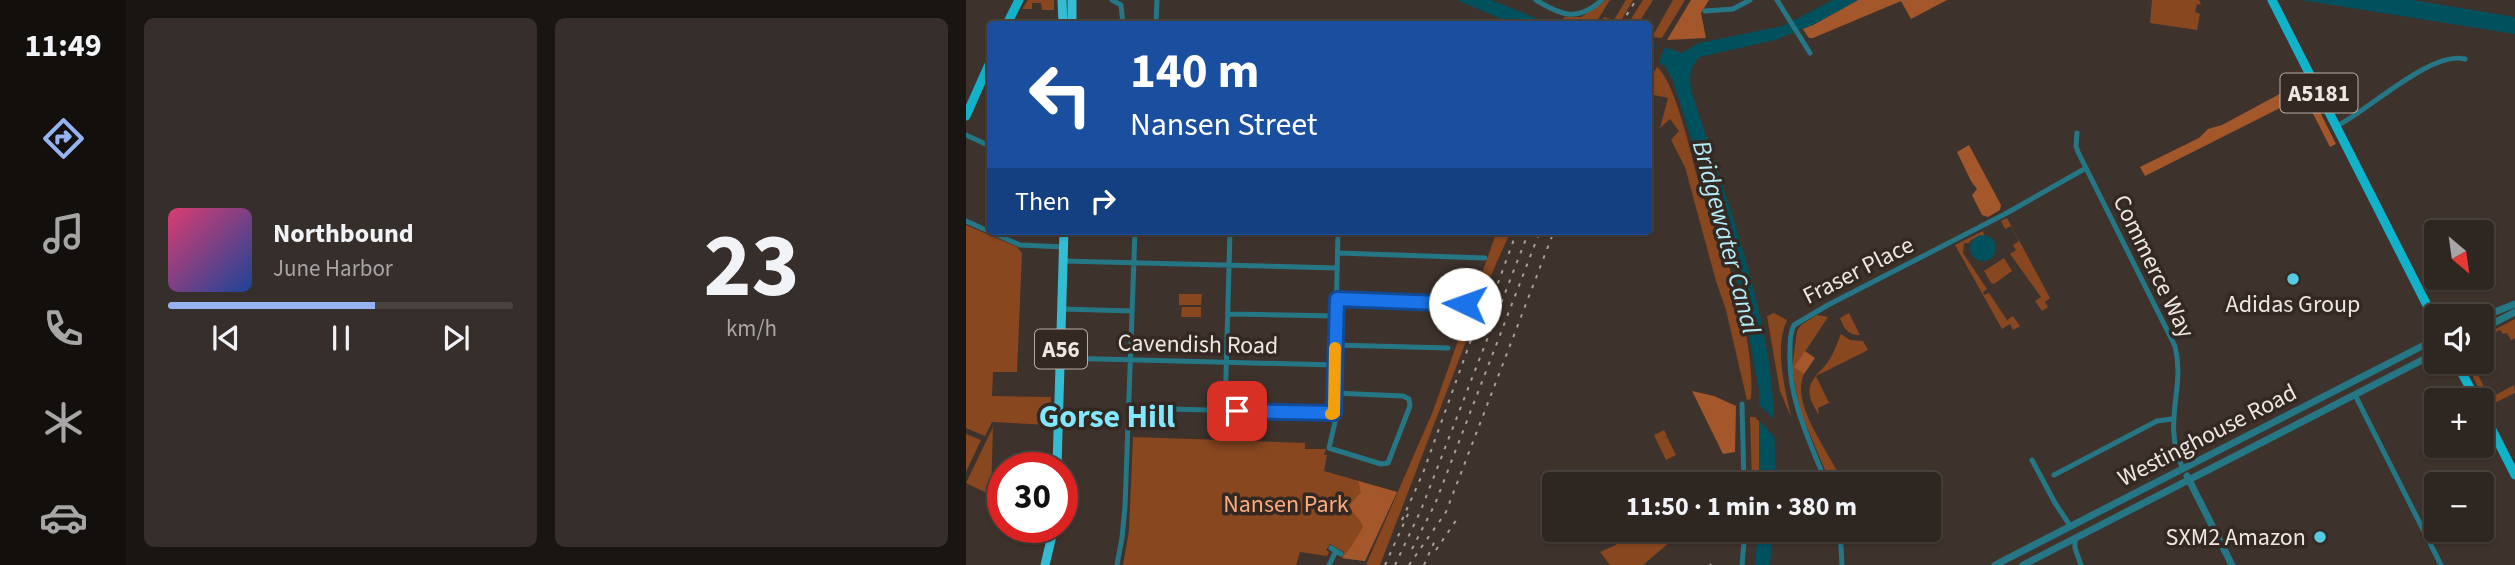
<!DOCTYPE html>
<meta charset="utf-8">
<style>
:root{--surface:#2e2621;--page:#362e2a;--text:#f1f3f6;--muted:#a7a5a5;--line:#49433f;--accent:#95b2f1}
body{margin:0;font-family:"Source Sans 3",sans-serif;background:var(--page);color:var(--text);height:100vh;display:flex;flex-direction:column;font-size:26px;white-space:nowrap}
*{box-sizing:border-box;margin:0}
p{font-size:23px;color:var(--muted)}
.icon{flex:none;width:38px;height:38px;fill:none;stroke:currentColor;stroke-width:2;stroke-linecap:round;stroke-linejoin:round}
.map{position:relative;flex:1;overflow:hidden}
.details{display:flex;flex-direction:column;gap:18px;padding:18px;background:#191512;width:840px}
.details>*{flex:none}
.hud{position:absolute;left:21px;top:21px;width:665px;height:214px;border-radius:7px;box-shadow:0 2px 5px #0004,0 0 0 2px var(--line);background:#1a4fa0;color:#fff;overflow:hidden}
.needle{width:46px;rotate:151deg}
.buttons{position:absolute;left:1458px;top:220px;display:grid;gap:14px}
.buttons a{display:grid;place-items:center;width:70px;height:70px;border-radius:7px;background:var(--surface);box-shadow:0 2px 5px #0004,0 0 0 2px var(--line);font-size:35px}
.speed{position:absolute;left:21px;top:452px;display:flex;gap:14px;font-size:35px;font-weight:700;text-align:center}
.speed>*{display:grid;place-content:center;width:91px;height:91px;border-radius:50%;background:var(--surface);box-shadow:0 2px 5px #0004,0 0 0 2px var(--line);line-height:1}
.speed .limit{border:10px solid #d22;background:#fff;color:#111}
.pin{position:absolute;display:grid;place-items:center;width:60px;height:60px;color:#fff;margin:-30px;border-radius:14px;box-shadow:0 4px 10px #0006}
.me{position:absolute;width:77px;margin:-38px;rotate:273deg;stroke-linejoin:round;filter:drop-shadow(0 0 5px #0008)}
.turn{display:flex;align-items:center;gap:24px;height:147px;padding:0 28px;font-size:32px}
.turn .icon{width:91px;height:91px;stroke-width:2.5}
.turn b{display:block;font-size:49px;line-height:60px}
.then{display:flex;align-items:center;height:66px;padding:0 28px;background:#0003;gap:14px;font-size:26px}
.details .card{flex:1;display:flex;flex-direction:column;justify-content:center;gap:10px;min-width:0;padding:0 24px;border-radius:10px;background:var(--page)}
.details .dial{align-items:center;gap:0}
.dial b{font-size:91px;line-height:1}
.song{display:flex;align-items:center;gap:21px}
.cover{width:84px;height:84px;border-radius:10px;background:linear-gradient(135deg,hsl(340 70% 55%),hsl(220 70% 35%))}
.played{height:7px;border-radius:4px;background:linear-gradient(90deg,var(--accent) 60%,var(--line) 60%)}
.keys{display:flex;justify-content:space-around;direction:ltr}
.details .tiles{flex:1;display:grid;gap:18px;grid-template-columns:repeat(2,1fr)}
.trip{position:absolute;left:576px;top:472px;width:399px;height:70px;border-radius:7px;background:var(--surface);box-shadow:0 2px 5px #0004,0 0 0 2px var(--line);font-weight:700;line-height:70px;text-align:center}
main{display:flex;flex:1;min-height:0}
.dock{display:flex;flex-direction:column;width:126px;justify-content:space-around;align-items:center;background:#120f0d;color:var(--muted)}
.dock .icon{width:49px;height:49px}
.dock .current{color:var(--accent)}
.dock b{font-size:32px;color:var(--text)}
.map>svg:first-child{display:block}
.green{fill:#894720}
.forest{fill:#a4572b}
.water{fill:#00515e}
.pier{fill:#3e322c}
.lines{fill:none;stroke-linecap:round;stroke-linejoin:round}
.minor{stroke:#257786;stroke-width:5}
.tertiary{stroke:#257786;stroke-width:7}
.primary{stroke:#13b2cb;stroke-width:9}
.trunk{stroke:#34bcd3;stroke-width:9}
.rail{stroke:#a89f9a;stroke-width:2;stroke-dasharray:3.5 7;stroke-linecap:butt}
.route-casing{stroke:#114b97;stroke-width:18}
.route{stroke:#1a73e8;stroke-width:12}
.slow{stroke:#f59e0b;stroke-width:12}
.poi-dot{fill:#55cae0;stroke:#342822;stroke-width:2.5}
.labels{text-anchor:middle;stroke-width:7;stroke-linejoin:round;paint-order:stroke}
.shield{fill:#342822;stroke:#b6ada8;stroke-width:2}
.shield-label{font-size:23px;font-weight:bold;fill:#eee6e2}
.street-label{font-size:24px;fill:#eee6e2;stroke:#342822}
.poi-label{font-size:24px;fill:#eee6e2;stroke:#342822}
.park-label{font-size:24px;fill:#ffaa7c;stroke:#342822}
.water-label{font-size:26px;font-style:italic;fill:#b2eaf5;stroke:#342822}
.district-label{font-size:32px;font-weight:bold;fill:#81e8fd;stroke:#342822}
</style>
<main>
<nav class="dock">
<b>11:49</b>
<svg class="icon current" aria-label="directions" viewBox="0 0 24 24"><path d="M12 3l9 9-9 9-9-9zM9 14v-3h6M13 9l2 2-2 2"/></svg>
<svg class="icon" aria-label="music" viewBox="0 0 24 24"><path d="M9 18V5l10-2v13"/><circle cx="6" cy="18" r="3"/><circle cx="16" cy="16" r="3"/></svg>
<svg class="icon" aria-label="phone" viewBox="0 0 24 24"><path d="M5 4h4l2 5-3 2q2 4 5 5l2-3 5 2v4C11 20 4 13 5 4z"/></svg>
<svg class="icon" aria-label="climate" viewBox="0 0 24 24"><path d="M12 3v18M4 7l16 10M4 17L20 7"/></svg>
<svg class="icon" aria-label="car" viewBox="0 0 24 24"><path d="M5 17H2v-5l4-1 3-4h7l3 4 3 1v5h-3M9 17h6M6 11h13"/><circle cx="7" cy="17" r="2"/><circle cx="17" cy="17" r="2"/></svg>
</nav>
<section class="details">
<div class="tiles">
<div class="card">
<div class="song"><i class="cover"></i><div><b>Northbound</b><p>June Harbor</p></div></div>
<div class="played"></div>
<div class="keys"><svg class="icon" aria-label="previous" viewBox="0 0 24 24"><path d="M18 5L8 12l10 7zM5 5v14"/></svg><svg class="icon" aria-label="pause" viewBox="0 0 24 24"><path d="M8 5v14M16 5v14"/></svg><svg class="icon" aria-label="next" viewBox="0 0 24 24"><path d="M6 5l10 7-10 7zM19 5v14"/></svg></div>
</div>
<div class="card dial"><b>23</b><p>km/h</p></div>
</div>
</section>
<div class="map">
<svg width="1549" height="565" viewBox="0 0 1549 565">
<rect width="100%" height="100%" fill="#3e322c"/>
<path class="green" d="M62,0h26v10h-12l-1,-7h-9v6h-10z
M640,0h4l-15,24h-34l3,-7h17z
M660,0h7l-14,24h-20l5,-7 10,3z
M677,0h10l-15,24h-10z
M707,0h12l-23,38 -10,-1z
M1186,0h47l2,5 -4,-1 -2,8 5,2 -3,16 -47,-7z
M691,67c20,16 37,102 46,130l3,7 4,2 5,13c16,56 40,122 36,180l-4,1 -21,-90 -10,-29 -31,-114 -14,-27 8,-9 -9,-12 -10,9 8,-30 -19,-4v-14z
M1041,218l43,80 -5,4 3,5 -6,4 -7,-10 6,-4 -31,-43 6,-4 -3,-5 6,-4 -8,-15 -6,3 -4,-8z
M0,225l51,22 5,6 -5,119h-24l-1,24 59,1 -1,28 -58,-3 -7,14 -19,-8z
M531,231h14l-16,35 -115,299h-14l67,-154z
M1017,231l1,4 -13,5 -2,3h-5l-1,10 24,36 -4,3 1,3 5,-2 18,27 6,-4 7,10 -7,4 -3,-6 -8,5 -47,-84z
M1038,258l8,13 -18,13 -3,-1 -7,-12z
M213,294h23l-1,11h-22z
M216,307h19v10h-20z
M808,313l13,7c-13,29 -2,67 4,97l-11,-26 -13,-75z
M883,313l11,22c-13,0 -16,-7 -20,-17z
M851,315l11,2 -33,50 9,7c-13,28 20,71 33,97v3l-9,3 -28,-66 -8,-43 5,-37 4,-6z
M1549,319v19l-4,2 -4,-7 -4,1 -3,-4 -18,9v-3z
M875,334l9,6 13,1 5,9 -52,26 13,27 -11,5 1,7c-13,-21 -14,-29 4,-47 10,-10 13,-23 18,-34z
M204,338h31l-1,16 -31,-1z
M1505,362l19,36 24,-13 1,8 -27,13 -22,-43z
M784,417h5l5,5 -1,63h-5l-2,-3z
M27,427l-2,68 -25,-12z
M698,430l3,6 -5,3 5,-2 9,18 -10,5 -12,-25z
M0,434l15,6 -15,32z
M167,437l172,6v6h21l-2,6h3l-3,16 73,21 -32,69 -23,-3 2,-6 -14,-8 -4,6 3,2 -2,4 -27,-4 -4,13h-173l6,-34z
M651,530h67l-41,35h-33l-10,-13 16,-7 -5,-12z"/>
<path class="forest" d="M725,0h18l-8,13 5,25 -39,2z
M892,0h89l-36,19 -10,-18 -88,37h-4l-7,-10 11,-3z
M1334,83l6,1 30,60 -6,3 -26,-51 -159,80 -5,-9 59,-29 9,-9 14,-4z
M1003,145l32,60 -1,5 -12,7 -6,-2 -10,-20 5,-6 -6,-8 -14,-29z
M839,351l10,7 -11,16 -10,-7z
M726,391l22,5 22,10 -1,46 -12,2z
M392,481l39,11 -32,69 -23,-3 9,-11 12,-20c-2,-9 -11,-12 -13,-22l11,-13z"/>
<path class="water" d="M491,0h34l60,24h-38z
M867,0h25l-45,25 -38,15 -75,17c-11,10 -11,22 -8,36 27,84 60,170 75,258 8,44 8,89 8,134h-16v-96l-18,-95 -14,-52 -19,-50 -35,-111 -8,-15 -16,-8 -1,-16 34,11 17,-10 84,-17z
M1335,0h111l103,17v17z
M1004 248a13 13 0 1 1 26 0a13 13 0 1 1-26 0Z
M792,530h15l-3,35h-15z"/>
<path class="pier" d="M691,40l9,4 -8,21 -8,-3z
M790,402l22,21v18l-21,-23z"/>
<g class="lines">
<path class="minor" d="M146,0l9,5 2,19
M570,0c26,16 42,22 66,0
M811,0l33,53
M739,11l28,-2 17,-9
M190,24l1,-24
M1369,127c33,-16 96,-77 130,-68
M1111,133l-1,13 2,6 97,194c11,44 -14,75 8,123
M0,135l24,11
M0,221l54,24 44,2
M149,231l6,3h14
M372,253l147,5
M97,261l274,7
M371,299l129,5
M96,309l70,2
M262,314l108,2
M369,345l113,3
M95,358l274,7
M368,393l69,3 6,3 1,7 -22,57 -7,1 -52,-16 6,-26 -1,-12 4,-179
M1389,395l86,170
M776,404l2,81
M162,408l206,5
M259,411l5,-180
M1066,460l23,43 16,24
M1088,475l103,-54 15,-2
M861,485c-17,-44 -39,-85 -37,-133 0,-10 0,-19 4,-27l34,-20 177,-91 81,-46
M874,530l2,35
M1109,538v10l6,17
M365,548l10,6
M151,565l5,-27 3,-31 10,-276
M363,565l7,-14
M776,565l3,-35"/>
<path class="tertiary" d="M1516,317l33,-13
M1516,329l33,-17
M1221,476l45,89
M1029,565l441,-226
M1057,565l413,-212"/>
<path class="primary" d="M1306,0l164,323
M41,24l12,-24
M0,116l24,-54
M1490,362l21,39
M1516,410l33,65"/>
<path class="trunk" d="M96,0l1,24
M106,24v-24
M91,467l7,-236
M79,565l9,-38"/>
<path class="rail" d="M655,24l15,-24
M682,72l1,-2
M521,313l30,-82
M436,520l21,-47 62,-172
M446,549l23,-45 105,-273
M470,550l21,-31
M419,565l24,-53
M429,565l26,-55 108,-279
M443,565l37,-53 108,-281
M458,565l12,-27
M744,565l1,-1"/>
</g>
<g class="lines">
<defs>
<path id="route" d="M271,411l97,2 3,-114 128,5"/>
</defs>
<use href="#route" class="route-casing"/>
<use href="#route" class="route"/>
<path class="slow" d="M365,414l3,-1 1,-65"/>
</g>
<g class="poi-dot">
<circle cx="1327" cy="279" r="7"/>
<circle cx="1354" cy="537" r="7"/>
</g>
<g class="labels">
<g class="shield">
<rect x="1314.5" y="73.5" width="77" height="39" rx="5"/>
<rect x="69" y="329.5" width="52" height="39" rx="5"/>
</g>
<g class="shield-label">
<text x="1353" y="101">A5181</text>
<text x="95" y="357">A56</text>
</g>
<g class="street-label">
<text transform="translate(1188 266) rotate(64)" y="8">Commerce Way</text>
<text transform="translate(892 270) rotate(-27)" y="8">Fraser Place</text>
<text transform="translate(232 344) rotate(1)" y="8">Cavendish Road</text>
<text transform="translate(1241 435) rotate(-27)" y="8">Westinghouse Road</text>
</g>
<g class="poi-label">
<text x="1327" y="312">Adidas Group</text>
<text x="1340" y="545" text-anchor="end">SXM2 Amazon</text>
</g>
<g class="park-label">
<text x="320" y="512">Nansen Park</text>
</g>
<g class="water-label">
<text transform="translate(761 237) rotate(75)" y="9">Bridgewater Canal</text>
</g>
<g class="district-label">
<text x="141" y="427">Gorse Hill</text>
</g>
</g>
</svg>
<div class="buttons">
<a><svg class="needle" viewBox="-14 -14 28 28"><path d="M0-13l5 13h-10z" fill="#e53935"/><path d="M0 13l5-13h-10z" fill="#a7a5a5"/></svg></a>
<a><svg class="icon" aria-label="sound" viewBox="0 0 24 24"><path d="M4 9h4l5-4v14l-5-4H4zM17 9q2 3 0 6"/></svg></a>
<a>+</a>
<a>−</a>
</div>
<div class="speed"><div class="limit">30</div></div>
<div class="pin" style="left:271px;top:411px;background:#d93025"><svg class="icon" aria-label="arrive" viewBox="0 0 24 24"><path d="M6 21V4h12l-3 4 3 4H6"/></svg></div>
<svg class="me" style="left:499px;top:304px" viewBox="-20 -20 40 40"><circle r="19" fill="#fff"/><path d="M0-13L10 11 0 6-10 11z" fill="#1a73e8"/></svg>
<div class="trip">11:50 · 1 min · 380 m</div>
<div class="hud">
<div class="turn"><svg class="icon" aria-label="left" viewBox="0 0 24 24"><path d="M17 20v-9H6M10 6l-5 5 5 5"/></svg><div><b>140 m</b>Nansen Street</div></div>
<div class="then">Then<svg class="icon" aria-label="right" viewBox="0 0 24 24"><path d="M7 20v-9h11M14 6l5 5-5 5"/></svg></div>
</div>
</div>
</main>
